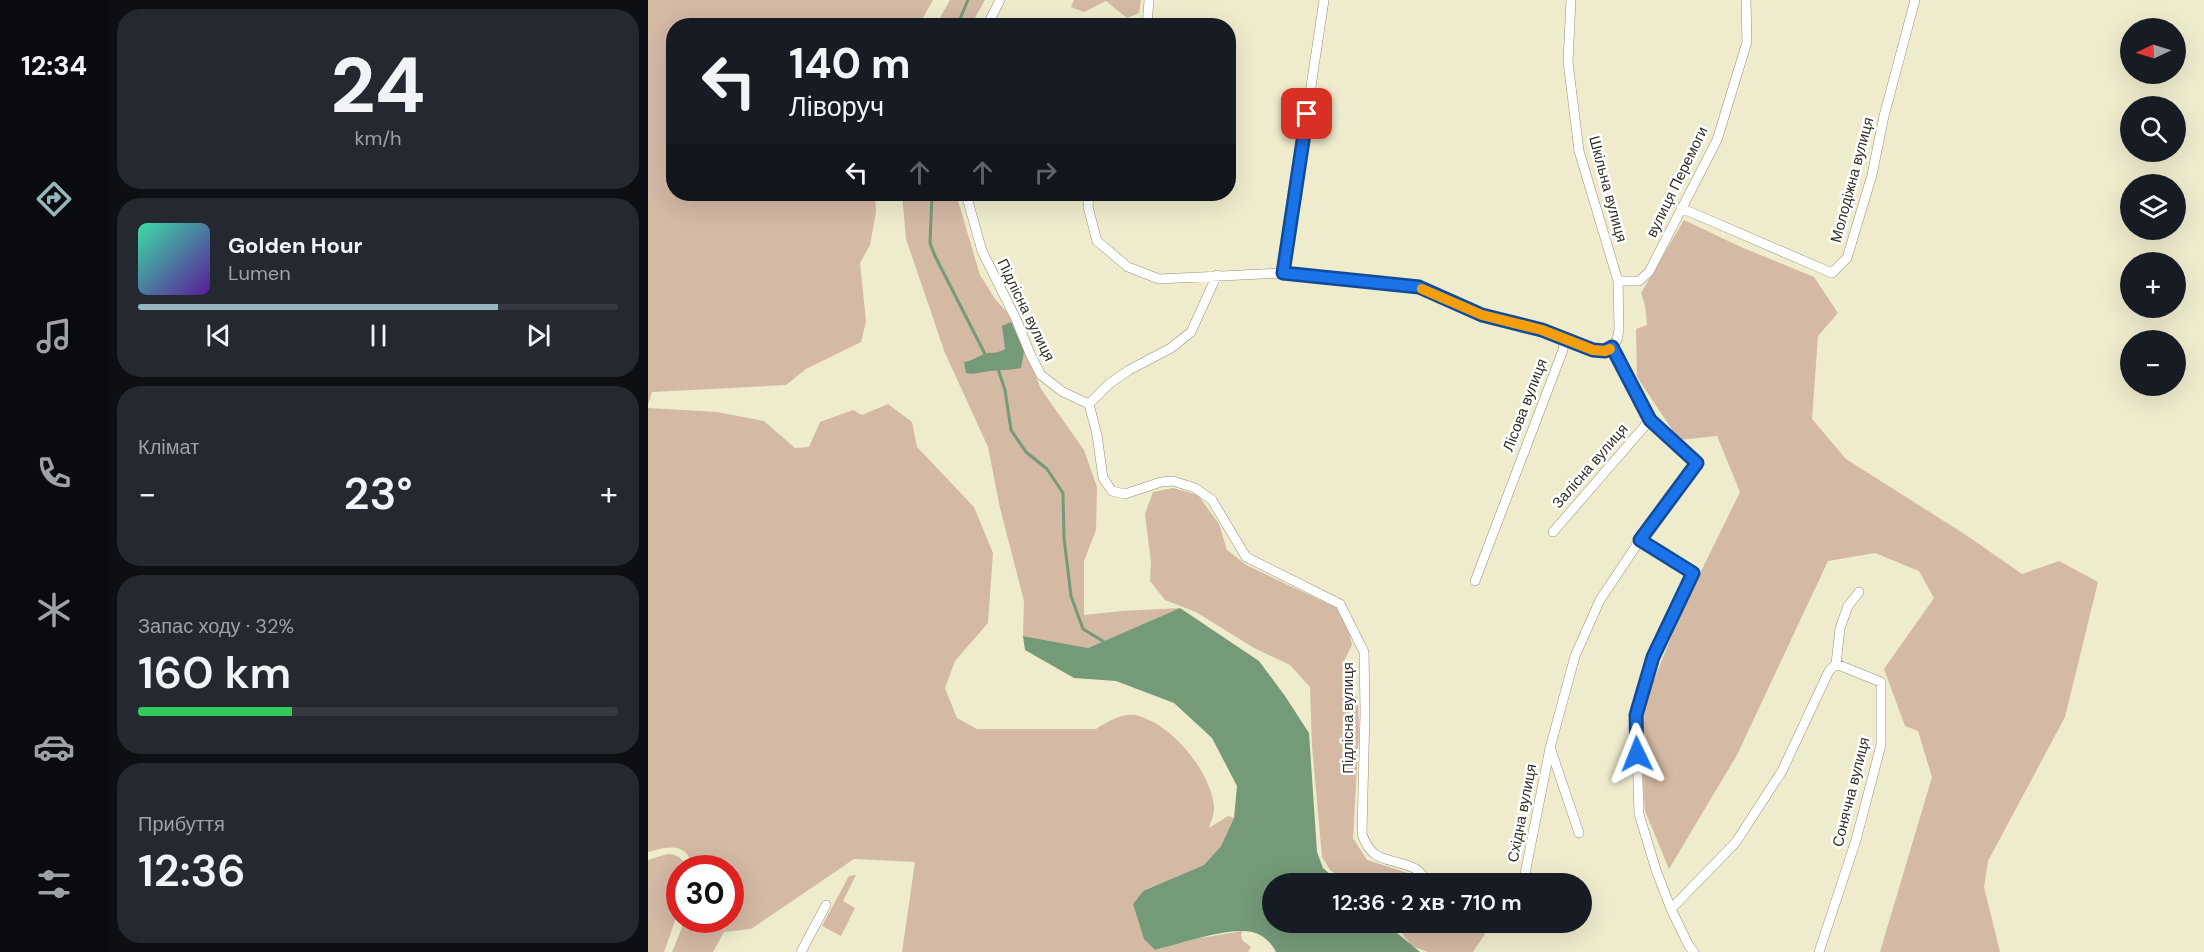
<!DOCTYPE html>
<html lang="uk">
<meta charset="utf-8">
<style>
:root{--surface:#171b24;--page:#242831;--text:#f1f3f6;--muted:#9ea1a6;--line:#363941;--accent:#96b6bf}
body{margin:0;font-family:"DM Sans",sans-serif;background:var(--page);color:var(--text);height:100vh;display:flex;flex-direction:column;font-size:22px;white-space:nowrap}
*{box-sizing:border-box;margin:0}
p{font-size:20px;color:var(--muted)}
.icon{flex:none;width:33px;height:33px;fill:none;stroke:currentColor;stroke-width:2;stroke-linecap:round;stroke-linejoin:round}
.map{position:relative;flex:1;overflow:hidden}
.details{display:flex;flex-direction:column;gap:9px;padding:9px;background:#0d0f14;width:540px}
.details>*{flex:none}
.hud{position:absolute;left:18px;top:18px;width:570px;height:183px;border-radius:24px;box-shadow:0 6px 24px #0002;background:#171b24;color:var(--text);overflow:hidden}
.needle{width:39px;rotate:266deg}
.fabs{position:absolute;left:1472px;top:18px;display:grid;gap:12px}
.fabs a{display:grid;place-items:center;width:66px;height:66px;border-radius:50%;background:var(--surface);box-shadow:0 6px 24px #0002;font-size:30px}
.speed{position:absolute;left:18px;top:855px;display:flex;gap:12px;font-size:30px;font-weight:700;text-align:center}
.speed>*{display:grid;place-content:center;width:78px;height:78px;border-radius:50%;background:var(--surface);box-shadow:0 6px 24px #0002;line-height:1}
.speed .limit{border:9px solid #d22;background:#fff;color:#111}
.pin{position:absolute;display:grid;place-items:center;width:51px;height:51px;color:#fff;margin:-26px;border-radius:12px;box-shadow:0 3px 9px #0006}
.me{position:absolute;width:66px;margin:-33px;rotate:358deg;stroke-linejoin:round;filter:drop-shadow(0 0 4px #0008)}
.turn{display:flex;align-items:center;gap:21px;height:126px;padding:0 24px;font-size:27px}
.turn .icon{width:78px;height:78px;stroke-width:2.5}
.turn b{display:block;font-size:42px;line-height:51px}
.lanes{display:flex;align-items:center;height:57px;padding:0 24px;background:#0003;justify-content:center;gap:30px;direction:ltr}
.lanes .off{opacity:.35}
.big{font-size:45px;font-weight:600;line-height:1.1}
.details .tile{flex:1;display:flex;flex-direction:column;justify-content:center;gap:9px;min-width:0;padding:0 21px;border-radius:24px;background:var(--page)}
.details .dial{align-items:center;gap:0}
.dial b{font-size:78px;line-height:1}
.song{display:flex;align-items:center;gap:18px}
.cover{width:72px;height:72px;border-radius:9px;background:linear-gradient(135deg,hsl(160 70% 55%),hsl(270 70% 35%))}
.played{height:6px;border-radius:3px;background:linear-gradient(90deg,var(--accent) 75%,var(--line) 75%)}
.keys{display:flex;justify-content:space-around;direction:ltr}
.heat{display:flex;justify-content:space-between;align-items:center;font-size:33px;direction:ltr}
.charge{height:9px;border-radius:4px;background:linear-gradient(90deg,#34c759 32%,var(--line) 0)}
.trip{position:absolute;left:614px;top:873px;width:330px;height:60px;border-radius:30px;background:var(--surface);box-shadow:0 6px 24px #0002;font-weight:600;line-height:60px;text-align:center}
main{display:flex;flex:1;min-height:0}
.dock{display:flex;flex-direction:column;width:108px;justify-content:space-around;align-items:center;background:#090b0e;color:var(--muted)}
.dock .icon{width:42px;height:42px}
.dock .on{color:var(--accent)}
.dock b{font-size:27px;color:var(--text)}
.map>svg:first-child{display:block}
.green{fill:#d4b9a5}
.water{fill:#759a78}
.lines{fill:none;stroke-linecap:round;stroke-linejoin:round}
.stream{stroke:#759a78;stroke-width:3}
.minor-casing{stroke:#959276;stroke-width:10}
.minor{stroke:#fff;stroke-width:9}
.route-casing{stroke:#114b97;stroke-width:15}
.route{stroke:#1a73e8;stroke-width:10}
.slow{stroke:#f59e0b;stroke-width:10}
.labels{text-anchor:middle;stroke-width:5;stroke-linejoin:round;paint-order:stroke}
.street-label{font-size:15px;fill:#323025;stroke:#fff}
</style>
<main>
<nav class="dock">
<b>12:34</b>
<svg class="icon on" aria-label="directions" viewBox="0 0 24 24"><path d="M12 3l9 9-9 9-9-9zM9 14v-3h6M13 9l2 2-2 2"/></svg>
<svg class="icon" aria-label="music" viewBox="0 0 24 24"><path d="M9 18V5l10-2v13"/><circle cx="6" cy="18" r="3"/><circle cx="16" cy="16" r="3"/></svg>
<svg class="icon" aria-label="phone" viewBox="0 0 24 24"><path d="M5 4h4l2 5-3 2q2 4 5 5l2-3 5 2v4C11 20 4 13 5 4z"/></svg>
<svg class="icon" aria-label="climate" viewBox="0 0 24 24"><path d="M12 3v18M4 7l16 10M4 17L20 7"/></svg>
<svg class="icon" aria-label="car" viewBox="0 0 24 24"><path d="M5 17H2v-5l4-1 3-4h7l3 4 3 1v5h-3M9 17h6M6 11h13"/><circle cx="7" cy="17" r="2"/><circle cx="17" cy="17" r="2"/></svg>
<svg class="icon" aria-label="filters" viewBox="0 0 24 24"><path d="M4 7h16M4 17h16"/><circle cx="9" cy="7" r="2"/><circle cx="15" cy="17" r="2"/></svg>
</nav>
<section class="details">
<div class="tile dial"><b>24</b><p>km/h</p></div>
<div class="tile">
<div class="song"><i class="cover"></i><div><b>Golden Hour</b><p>Lumen</p></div></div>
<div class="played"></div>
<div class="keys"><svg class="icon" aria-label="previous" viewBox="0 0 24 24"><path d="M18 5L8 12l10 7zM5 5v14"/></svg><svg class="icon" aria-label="pause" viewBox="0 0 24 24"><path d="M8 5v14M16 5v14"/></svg><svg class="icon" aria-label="next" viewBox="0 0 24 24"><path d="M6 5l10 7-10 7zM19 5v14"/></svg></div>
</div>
<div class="tile"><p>Клімат</p>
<div class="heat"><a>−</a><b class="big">23°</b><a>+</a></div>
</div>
<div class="tile"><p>Запас ходу · 32%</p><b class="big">160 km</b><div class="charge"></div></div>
<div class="tile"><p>Прибуття</p><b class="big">12:36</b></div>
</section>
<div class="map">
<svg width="1556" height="952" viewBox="0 0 1556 952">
<rect width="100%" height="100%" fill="#efecce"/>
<path class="green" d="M0,0h285l-14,25 -245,1v168h201l1,18 -6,33 -10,18 6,58 -5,21 -55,27 -20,16 -134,7 -4,13z
M302,0h35l-14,25h-35z
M426,0h67l-2,13 -12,5 -21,-17 -22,11 -13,-5z
M254,194h54l24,81 15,24 17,19 29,71 43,61 13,37 -1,43 -12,31v54l38,-4 58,-3 -92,40 -65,-12 1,-35 -24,-93 -12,-61 -43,-94 -39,-114z
M1036,220l57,27 73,30 24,36 -20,23 -6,83 34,40 120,76 56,39 37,-13 39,21 -33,135 -77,144 -4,26 16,65h-120l52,-175 -14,-46 -13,-5 -21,-57 50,-71 -15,-27 -44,-18 -47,8 -91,194 -68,114 -24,-58 -6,-94 44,-109 57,-116 -23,-56 -38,4 -42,-63 -1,-48 11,-4 -2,-20 -4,-12z
M240,404l24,18 5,25 57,60 19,46 -5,70 -33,38 -10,27 12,30 20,11h119c10,-7 27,-16 39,-14 36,8 75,55 79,91 1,7 -3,15 -5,22l19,-12 6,2 -13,28 -17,19 -61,26 -10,13 23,46 38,-11 49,-8 -2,3 1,6 9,7 -3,5h-346l13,-90 -61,-3 -103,70 -27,3 -11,20h-41l13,-32h45v-52h-36c-8,-26 -24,-22 -46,-16v-444l69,4 47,9 31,27 14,-1 11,-25 33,-12 9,5z
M525,488l25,7 21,29 8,26 21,16 89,42 12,24 3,13 -9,18 3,23 12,12 1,34 -6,106 14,22 50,16 6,7h-74l-19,-13 -8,-13 -10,-111 -2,-59 -20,-22 -36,-17 -58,-36 -31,-12 -15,-19 1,-19 -6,-48 8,-22z
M19,854c10,0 16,4 19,14h-6l-1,42 -15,42h-16v-92z
M208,875l-13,26 12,7 -14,28 -19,-10 27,-50z
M746,923h88l3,11 -12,18h-45l-16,-6z"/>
<path class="water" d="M363,322l13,29 -3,17c-11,2 -20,2 -31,3 -9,1 -14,4 -24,2l-2,-11c8,-1 13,-5 20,-8 8,-3 10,1 21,-5l-3,-23z
M532,608l79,53 26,35 24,37 8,119 6,16 17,15 -68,1v38l113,1 35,29h-144c-4,-9 -14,-18 -24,-20 -24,-5 -72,12 -97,18l-11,-11 -11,-35 10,-13 61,-26 17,-19 13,-28 3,-32 -25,-48 -38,-35 -58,-22 -42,-3 -49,-28 -2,-14 65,12z"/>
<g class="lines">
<path class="stream" d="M309,26l11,-26
M284,194l-2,49 5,13 51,100
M350,369l7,21 6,40 15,22 21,17 16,24 1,45 7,58 12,33 23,14"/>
<defs>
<path id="minor" d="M339,26l13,-26
M499,26l2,-26
M318,194l16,57 34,68 15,37 10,19 22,17 26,12
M441,194l-1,13 9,34 31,26 31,12 124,-6 135,14 64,28 60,14 22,9 -1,12 -88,231
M1033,208l151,65 15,-15 25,-83 12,-59 31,-116
M635,273l41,-273
M970,281h21l10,-9 68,-132 30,-98 -1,-42
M916,338l29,12 12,1 7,-4 5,-7 2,-10 -1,-49 -39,-130 -11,-89 3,-62
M441,404l8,31 6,43 9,13 13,3 36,-12 12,-1 22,7 17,12 34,57 94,47 24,48 1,59 -3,123c11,32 29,22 54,35 5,2 8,10 12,15
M441,404l20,-20 20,-14 42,-22 20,-16 26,-57
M905,532l97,-112
M992,540l53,33 -40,84 -17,58 3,99 17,56 15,39 18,37 5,6
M903,750l28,83
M875,884l27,-136 25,-92 25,-56 40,-60 57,-77 -47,-43 -38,-73
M1023,909l65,-67 46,-71 47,-100 7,-7 4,-36 8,-22 11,-14
M153,952l25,-47
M1171,952l37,-112 25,-95v-63l-45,-18"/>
</defs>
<use href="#minor" class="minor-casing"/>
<use href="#minor" class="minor"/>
</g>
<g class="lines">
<defs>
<path id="route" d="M659,114l-24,159 136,14 63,28 60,15 51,20 12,1 7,-4 38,73 47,43 -57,77 53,33 -40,84 -17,58 1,39"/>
</defs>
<use href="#route" class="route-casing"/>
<use href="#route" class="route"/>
<path class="slow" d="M774,289l60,26 60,15 51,20 12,1 5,-2"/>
</g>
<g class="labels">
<g class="street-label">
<text transform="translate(1204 180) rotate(-75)" y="5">Молодіжна вулиця</text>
<text transform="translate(1029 182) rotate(-64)" y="5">вулиця Перемоги</text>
<text transform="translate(960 189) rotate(75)" y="5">Шкільна вулиця</text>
<text transform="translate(378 310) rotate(64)" y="5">Підлісна вулиця</text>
<text transform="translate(877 405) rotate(-69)" y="5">Лісова вулиця</text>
<text transform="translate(942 466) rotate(-49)" y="5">Залісна вулиця</text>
<text transform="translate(700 718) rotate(-90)" y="5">Підлісна вулиця</text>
<text transform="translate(1203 792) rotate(-76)" y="5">Сонячна вулиця</text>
<text transform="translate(874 813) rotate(-79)" y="5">Східна вулиця</text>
</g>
</g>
</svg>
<div class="fabs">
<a><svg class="needle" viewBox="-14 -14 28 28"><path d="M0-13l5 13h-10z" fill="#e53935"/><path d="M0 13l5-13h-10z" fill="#9ea1a6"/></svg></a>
<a><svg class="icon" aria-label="search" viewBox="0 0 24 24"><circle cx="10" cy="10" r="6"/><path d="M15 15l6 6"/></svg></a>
<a><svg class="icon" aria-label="layers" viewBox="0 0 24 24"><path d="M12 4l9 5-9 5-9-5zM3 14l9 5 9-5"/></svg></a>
<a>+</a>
<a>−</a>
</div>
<div class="speed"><div class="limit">30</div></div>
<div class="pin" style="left:659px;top:114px;background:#d93025"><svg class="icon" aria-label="arrive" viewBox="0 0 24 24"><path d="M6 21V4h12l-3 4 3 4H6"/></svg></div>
<svg class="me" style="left:989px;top:754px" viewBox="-20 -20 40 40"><path d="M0-17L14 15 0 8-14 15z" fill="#1a73e8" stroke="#fff" stroke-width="4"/></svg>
<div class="trip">12:36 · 2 хв · 710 m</div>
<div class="hud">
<div class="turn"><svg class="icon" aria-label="left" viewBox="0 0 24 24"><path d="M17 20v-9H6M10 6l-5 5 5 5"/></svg><div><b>140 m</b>Ліворуч</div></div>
<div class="lanes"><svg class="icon" aria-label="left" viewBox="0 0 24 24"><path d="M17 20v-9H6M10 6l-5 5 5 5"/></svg><svg class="icon off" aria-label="ahead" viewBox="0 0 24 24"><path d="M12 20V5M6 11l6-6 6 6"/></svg><svg class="icon off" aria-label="ahead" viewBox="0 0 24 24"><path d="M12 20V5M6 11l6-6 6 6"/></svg><svg class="icon off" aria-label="right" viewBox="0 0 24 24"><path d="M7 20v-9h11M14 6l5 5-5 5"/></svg></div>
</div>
</div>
</main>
